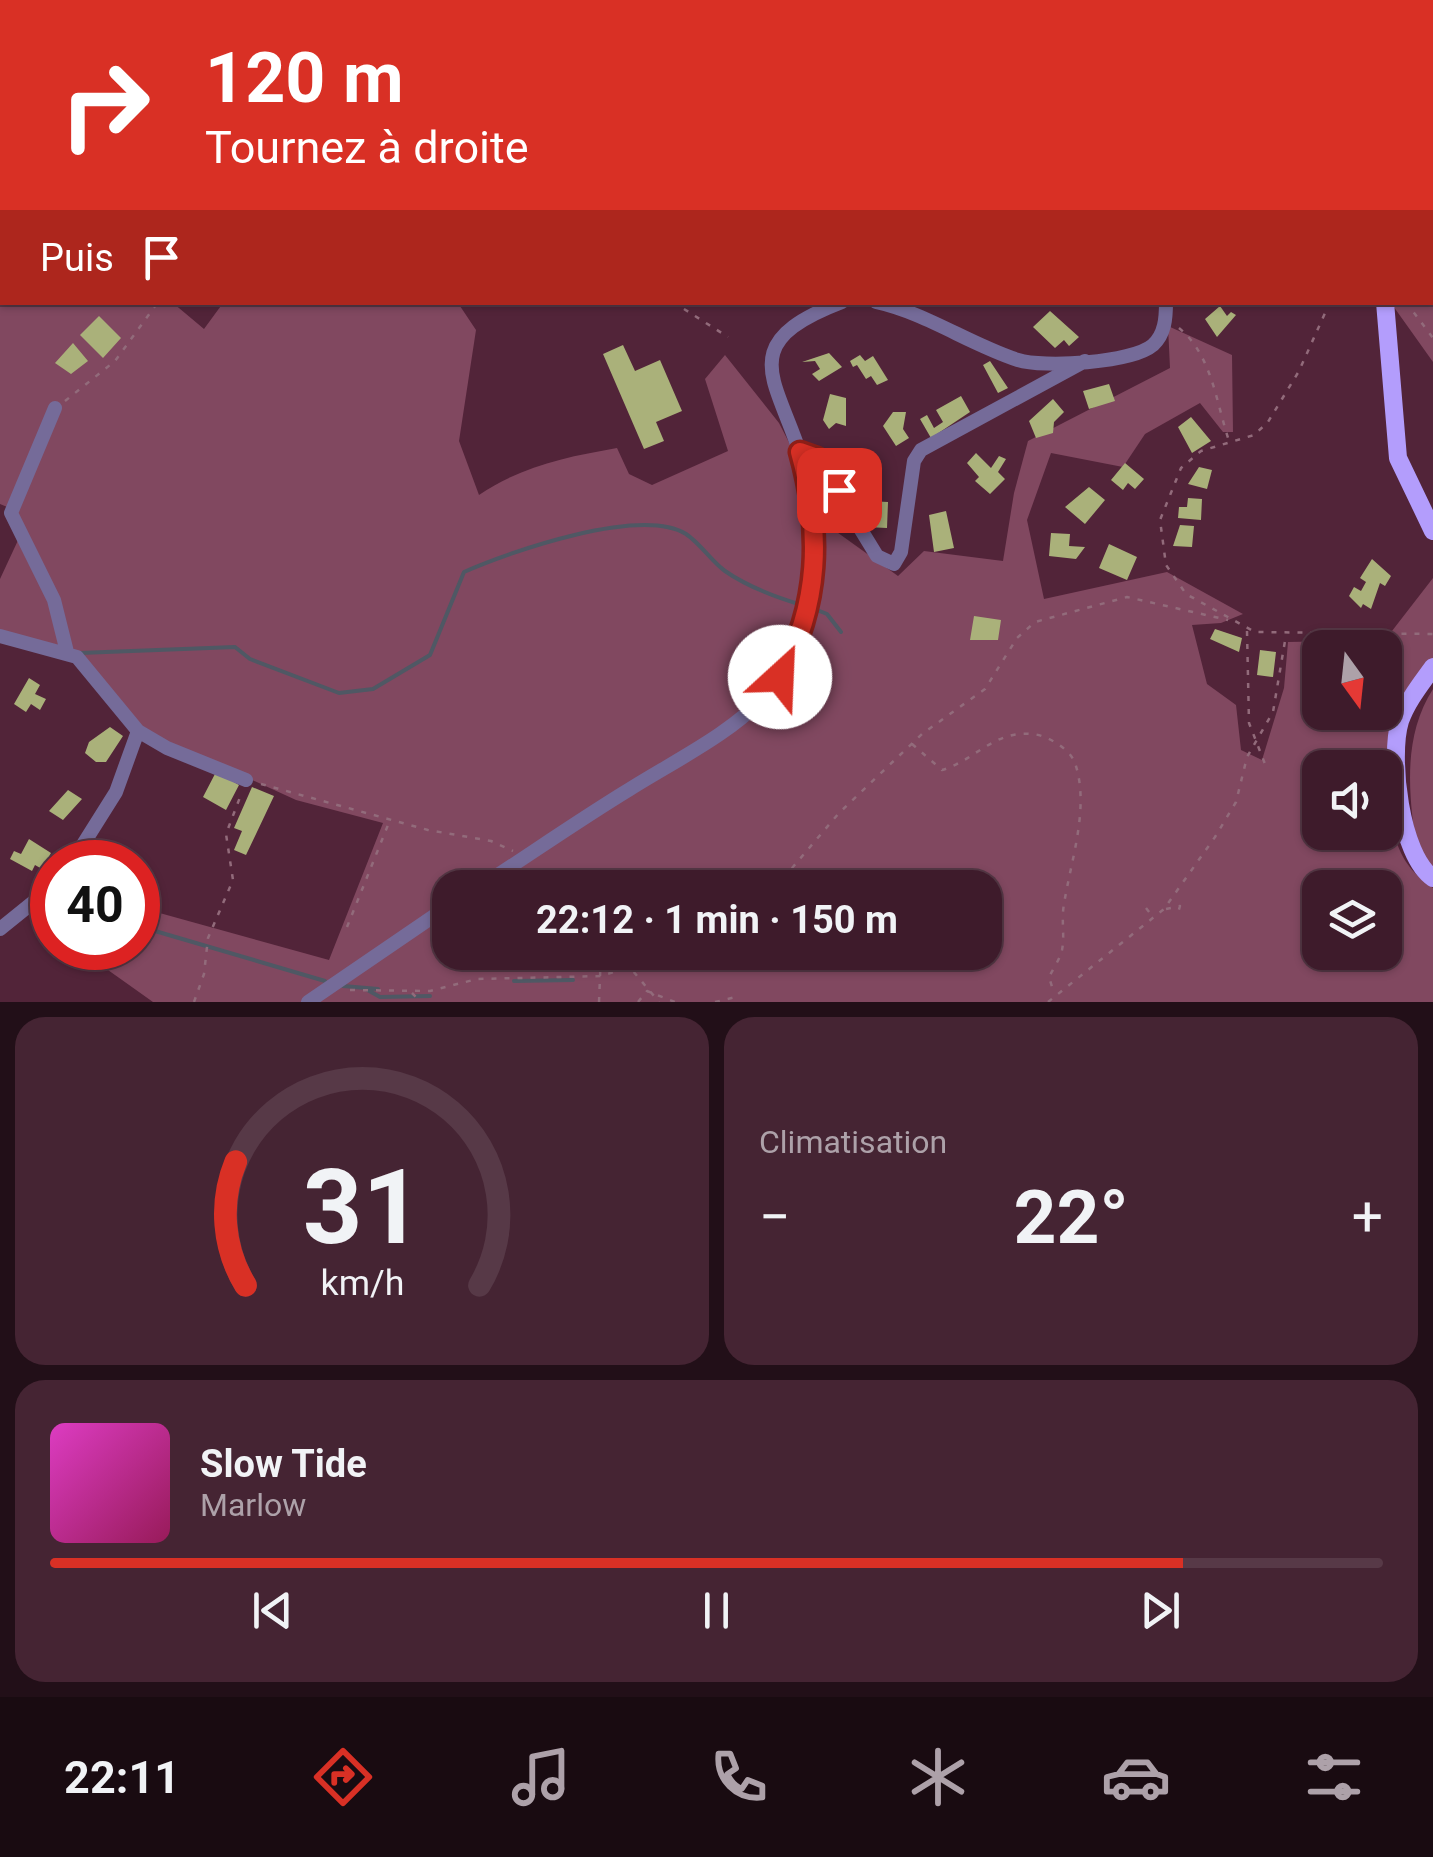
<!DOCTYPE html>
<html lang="fr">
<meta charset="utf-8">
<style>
:root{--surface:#3e1b2b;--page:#452433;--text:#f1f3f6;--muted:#ada1a9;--line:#573947;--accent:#d93025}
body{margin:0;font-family:Roboto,sans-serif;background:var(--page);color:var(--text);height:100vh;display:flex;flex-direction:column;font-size:38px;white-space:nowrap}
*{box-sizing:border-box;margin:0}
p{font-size:32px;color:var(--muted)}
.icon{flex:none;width:55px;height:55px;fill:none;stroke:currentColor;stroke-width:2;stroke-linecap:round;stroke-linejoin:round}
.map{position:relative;height:1002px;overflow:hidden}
.side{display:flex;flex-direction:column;gap:15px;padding:15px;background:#220f18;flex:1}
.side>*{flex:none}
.banner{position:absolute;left:0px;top:0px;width:1435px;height:305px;box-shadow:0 2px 8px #0004,0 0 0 2px var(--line);background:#d93025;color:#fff;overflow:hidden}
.needle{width:65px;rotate:165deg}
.buttons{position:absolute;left:1302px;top:630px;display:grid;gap:20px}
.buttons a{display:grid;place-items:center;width:100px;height:100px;border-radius:20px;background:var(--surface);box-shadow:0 2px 8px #0004,0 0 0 2px var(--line);font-size:50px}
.speed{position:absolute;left:30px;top:840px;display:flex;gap:20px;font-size:50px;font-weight:700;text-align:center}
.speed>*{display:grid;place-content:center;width:130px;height:130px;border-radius:50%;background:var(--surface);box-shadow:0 2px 8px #0004,0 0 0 2px var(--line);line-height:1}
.speed .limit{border:15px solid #d22;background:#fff;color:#111}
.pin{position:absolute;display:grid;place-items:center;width:85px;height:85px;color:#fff;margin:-42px;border-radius:20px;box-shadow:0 5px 15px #0006}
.me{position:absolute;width:110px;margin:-55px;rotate:25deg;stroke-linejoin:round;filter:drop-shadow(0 0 8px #0008)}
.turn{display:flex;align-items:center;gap:35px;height:210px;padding:0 40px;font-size:45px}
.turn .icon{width:130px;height:130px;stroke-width:2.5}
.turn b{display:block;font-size:70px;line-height:85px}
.then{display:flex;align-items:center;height:95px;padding:0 40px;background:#0003;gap:20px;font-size:38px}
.big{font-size:75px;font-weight:700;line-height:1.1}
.side .widget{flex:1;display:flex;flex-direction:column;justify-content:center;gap:15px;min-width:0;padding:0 35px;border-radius:30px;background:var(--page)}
.side .dial{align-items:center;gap:0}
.dial svg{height:260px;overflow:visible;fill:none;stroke:var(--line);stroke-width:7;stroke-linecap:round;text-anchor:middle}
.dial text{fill:var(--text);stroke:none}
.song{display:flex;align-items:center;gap:30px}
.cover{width:120px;height:120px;border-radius:15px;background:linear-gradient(135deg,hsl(310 70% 55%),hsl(330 70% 35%))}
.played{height:10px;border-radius:5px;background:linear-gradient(90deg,var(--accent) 85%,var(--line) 85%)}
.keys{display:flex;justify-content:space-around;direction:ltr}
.heat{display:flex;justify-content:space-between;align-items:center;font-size:55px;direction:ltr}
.side .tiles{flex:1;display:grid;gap:15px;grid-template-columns:1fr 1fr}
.widget:last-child{grid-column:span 2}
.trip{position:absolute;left:432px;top:870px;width:570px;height:100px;border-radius:30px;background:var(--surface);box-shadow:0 2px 8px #0004,0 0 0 2px var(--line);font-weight:700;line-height:100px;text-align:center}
.dock{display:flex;height:160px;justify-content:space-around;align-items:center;background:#190b11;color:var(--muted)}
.dock .icon{width:70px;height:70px}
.dock .on{color:var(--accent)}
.dock b{font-size:45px;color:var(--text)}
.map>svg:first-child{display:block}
.green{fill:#814860;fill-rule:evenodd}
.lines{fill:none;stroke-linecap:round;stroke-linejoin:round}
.stream{stroke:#4f5864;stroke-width:4}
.building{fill:#aab17a}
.path{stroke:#926b7b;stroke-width:2.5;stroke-dasharray:5 8;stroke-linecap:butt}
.minor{stroke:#756b99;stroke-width:14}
.major{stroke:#b39dfc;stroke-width:18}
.route-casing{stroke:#8d1f18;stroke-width:25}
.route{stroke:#d93025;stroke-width:18}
</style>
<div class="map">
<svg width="1433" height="1002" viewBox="0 0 1433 1002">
<rect width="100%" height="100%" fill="#522439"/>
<path class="green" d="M0,0h158l-156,2v300l171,1 31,26 19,-26h235l18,27 -17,111 20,54c43,-29 87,-38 138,-47l12,26 23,11 76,-34 -23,-72 20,-24 54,68 55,107 64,46 26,-25 79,10 11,-68 14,-52 142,-73 -2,-42 64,29 1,77h-10l-23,-29 -55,31 -22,33 -72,-14 -24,67 17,79 123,-27 76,42 -22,9 -29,2 15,59 29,21 5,45 21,10 22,-72 4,-46 97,-2 48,-62v84l-44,68 -4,50v-12h-65v64h65v-43c11,46 7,70 48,99v114h-1280l-76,-54h61v-41l191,53 54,-137 -87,-23 -160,-73 -53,-63 -83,-27v-58l20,-43 -8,-27 -12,-5zM1320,648h65v64h-65zM450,888h535v64h-535zM1320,888h65v64h-65z
M1378,0h55v362l-42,-59 41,-1v-300z
M1433,689v178l-15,-11c-9,-56 -17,-117 15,-167z"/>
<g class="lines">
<path class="stream" d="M817,610l10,4 14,18
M80,653l155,-6 15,12 89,34 34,-4 57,-34 34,-83c45,-20 176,-66 222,-38 15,10 25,27 39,37 23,16 50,26 77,34
M138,926l187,55
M514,981l59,-1
M343,986l35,3
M364,988l16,9 50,-1"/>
</g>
<path class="building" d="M1220,306l7,10 4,-4 5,3 -19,22 -12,-18z
M1050,311l29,26 -10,9 -5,-6 -9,8 -22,-21z
M99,316l22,22 -18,20 -23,-23z
M73,343l15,18 -17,13 -16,-11z
M623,345l12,26 25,-11 22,51 -26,11 8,19 -20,8 -41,-95z
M829,353l13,14 -23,14 -7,-7 8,-5 -5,-8 -13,1z
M860,355l5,6 8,-5 15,24 -11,5 -6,-9 -5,3 -9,-14 -4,2 -3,-6z
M990,361l18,27 -10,5 -15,-28z
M1109,384l6,17 -26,8 -6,-18z
M830,394l16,4v28l-10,-3 -7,6 -6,-9z
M961,396l9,16 -39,26 -11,-19 7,-4 7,13 9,-6 -7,-12z
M1053,399l11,13 -10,10 -1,11 -17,5 -7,-17z
M893,412h13l-3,17 6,9 -13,8 -13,-20z
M1191,417l20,24 -19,12 -14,-26z
M976,453l15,15 8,-12 7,3 -8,13 7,7 -15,15 -15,-13 4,-4 -12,-14z
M844,454l12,3 12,20 -15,9 -15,-20z
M1125,463l19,16 -9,10 -7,-6 -5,7 -12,-10z
M1199,467l13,3 -5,19 -19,-5z
M1089,487l16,13 -20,24 -20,-17z
M1188,498l14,1 -1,21 -23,-2 1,-11h8z
M868,501l20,1 -1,26 -21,-1z
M946,511l8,37 -20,4 -5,-37z
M1180,525l14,1 -2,21 -19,-1z
M1051,533l19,1 -1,12 16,1 -9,12 -27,-3z
M1109,544l28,13 -10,23 -28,-12z
M1372,559l19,17 -6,10 -5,-3 -9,26 -8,-5 -2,4 -12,-12 5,-9 7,4 5,-9 -6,-4z
M974,616l27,4 -3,20h-28z
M1215,629l27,9 -3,14 -29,-13z
M1260,650l16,2 -3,25 -16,-2z
M29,678l11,7 -5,9 11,5 -6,11 -9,-6 -5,8 -12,-8z
M110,727l13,9 -17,26h-10l-11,-9 4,-11z
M216,772l23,13 -13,25 -23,-13z
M252,787l22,9 -28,59 -12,-5 8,-19 -8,-3z
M68,790l14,9 -19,21 -14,-9z
M29,839l22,14 -9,16 -7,-4 -3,6 -22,-12 4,-8 7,3z"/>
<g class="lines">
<path class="path" d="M121,0v2
M360,0l1,2
M426,0l1,2
M32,2l1,-2
M78,2l1,-2
M404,2l5,-2
M0,100l2,-4
M0,210l2,-2
M673,302l55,35
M1330,302l-31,69 -31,51 -14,13 -53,16 -20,17 -21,52 6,45 20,29 69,38 178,2
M1406,302l27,36
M1179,328c33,27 37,74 50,113
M65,401l50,-40 43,-59
M1247,631l2,92 16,41
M912,744l30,26c32,-9 52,-40 90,-36 15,1 38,15 43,29 15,44 -4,97 -11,141 -3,16 1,31 -2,46 -2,9 -9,19 -13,27l5,16
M261,784l167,46 63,11 22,10
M529,869l2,19
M775,888l64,-75 83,-79 63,-45 32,-51 18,-16 92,-25 101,23
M1146,908l7,9
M1166,909l14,-3 -3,10
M347,927l43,-107
M617,952l42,50
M350,990l80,1 47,-12 124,-3 77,-24
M412,993l9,9
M194,1002l10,-28 4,-36 25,-58 -7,-46 16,-42
M599,1002l2,-50
M638,1002l9,-11 28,11
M715,1002l21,-5
M1048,1002l116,-93 51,-72 21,-35 11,-45 26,-45 13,-77"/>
<path class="minor" d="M1325,2v-2
M876,302c50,11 93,42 142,58 25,8 114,3 135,-15 12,-11 13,-27 13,-43
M55,408l-44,105 43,87 13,52
M800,452l17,6 60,98 17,8 7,-12 13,-91 7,-11 164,-89
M0,636l77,21 61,74 29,17 79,32
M72,862l44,-70 22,-61
M478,888c51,-33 101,-68 152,-99 46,-29 101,-55 137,-95 17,-19 28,-42 36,-66 20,-52 15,-119 -2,-172 -25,-78 -67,-113 41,-154
M0,929l52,-42
M308,1002l142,-97"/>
<path class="major" d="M1378,0v2
M1385,302l13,156 35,73
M1433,667c-12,17 -26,34 -33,54 -11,35 0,135 33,157"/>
</g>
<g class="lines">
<defs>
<path id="route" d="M780,677c40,-72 42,-146 20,-225l17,6 22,32"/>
</defs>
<use href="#route" class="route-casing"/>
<use href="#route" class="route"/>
</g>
</svg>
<div class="buttons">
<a><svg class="needle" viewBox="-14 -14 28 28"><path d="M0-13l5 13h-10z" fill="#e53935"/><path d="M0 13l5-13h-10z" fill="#ada1a9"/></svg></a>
<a><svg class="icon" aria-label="sound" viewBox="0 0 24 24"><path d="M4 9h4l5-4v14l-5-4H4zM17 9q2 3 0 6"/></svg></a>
<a><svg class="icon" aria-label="layers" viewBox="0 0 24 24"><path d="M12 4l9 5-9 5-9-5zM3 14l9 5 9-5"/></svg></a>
</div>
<div class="speed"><div class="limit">40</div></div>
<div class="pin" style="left:839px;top:490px;background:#d93025"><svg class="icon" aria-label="arrive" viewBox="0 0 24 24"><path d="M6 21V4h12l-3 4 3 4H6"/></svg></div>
<svg class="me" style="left:780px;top:677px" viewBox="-20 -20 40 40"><circle r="19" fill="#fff"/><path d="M0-13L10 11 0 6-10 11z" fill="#d93025"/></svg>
<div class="trip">22:12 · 1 min · 150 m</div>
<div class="banner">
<div class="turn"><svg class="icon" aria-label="right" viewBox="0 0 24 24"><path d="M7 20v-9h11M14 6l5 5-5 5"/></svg><div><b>120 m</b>Tournez à droite</div></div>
<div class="then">Puis<svg class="icon" aria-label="arrive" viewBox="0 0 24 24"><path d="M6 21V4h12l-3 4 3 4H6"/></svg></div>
</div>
</div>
<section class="side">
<div class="tiles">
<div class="widget dial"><svg viewBox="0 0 100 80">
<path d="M14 69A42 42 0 1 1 86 69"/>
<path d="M14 69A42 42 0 0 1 11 31" stroke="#d93025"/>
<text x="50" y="56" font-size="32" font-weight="700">31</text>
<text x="50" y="72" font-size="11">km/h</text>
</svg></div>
<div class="widget"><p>Climatisation</p>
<div class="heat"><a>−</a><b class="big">22°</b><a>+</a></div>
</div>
<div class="widget">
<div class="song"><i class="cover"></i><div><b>Slow Tide</b><p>Marlow</p></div></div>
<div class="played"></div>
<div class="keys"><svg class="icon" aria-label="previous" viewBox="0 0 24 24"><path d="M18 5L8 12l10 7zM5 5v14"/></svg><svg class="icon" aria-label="pause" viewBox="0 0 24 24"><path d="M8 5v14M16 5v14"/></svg><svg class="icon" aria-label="next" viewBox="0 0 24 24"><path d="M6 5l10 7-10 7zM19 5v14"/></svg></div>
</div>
</div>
</section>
<nav class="dock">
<b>22:11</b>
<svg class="icon on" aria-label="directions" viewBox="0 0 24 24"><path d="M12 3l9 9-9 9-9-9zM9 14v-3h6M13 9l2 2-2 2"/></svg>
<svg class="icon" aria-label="music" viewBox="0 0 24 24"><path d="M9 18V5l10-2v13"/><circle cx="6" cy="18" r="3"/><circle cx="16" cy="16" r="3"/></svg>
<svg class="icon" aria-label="phone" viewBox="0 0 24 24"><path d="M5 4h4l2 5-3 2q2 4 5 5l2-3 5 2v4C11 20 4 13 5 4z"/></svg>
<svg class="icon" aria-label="climate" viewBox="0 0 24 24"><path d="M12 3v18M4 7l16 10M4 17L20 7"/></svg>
<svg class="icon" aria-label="car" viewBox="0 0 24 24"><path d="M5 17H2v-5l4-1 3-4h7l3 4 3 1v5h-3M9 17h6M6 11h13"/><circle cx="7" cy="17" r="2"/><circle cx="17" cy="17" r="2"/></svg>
<svg class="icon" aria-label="filters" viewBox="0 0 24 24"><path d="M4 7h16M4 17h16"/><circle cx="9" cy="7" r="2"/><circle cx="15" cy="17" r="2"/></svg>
</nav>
